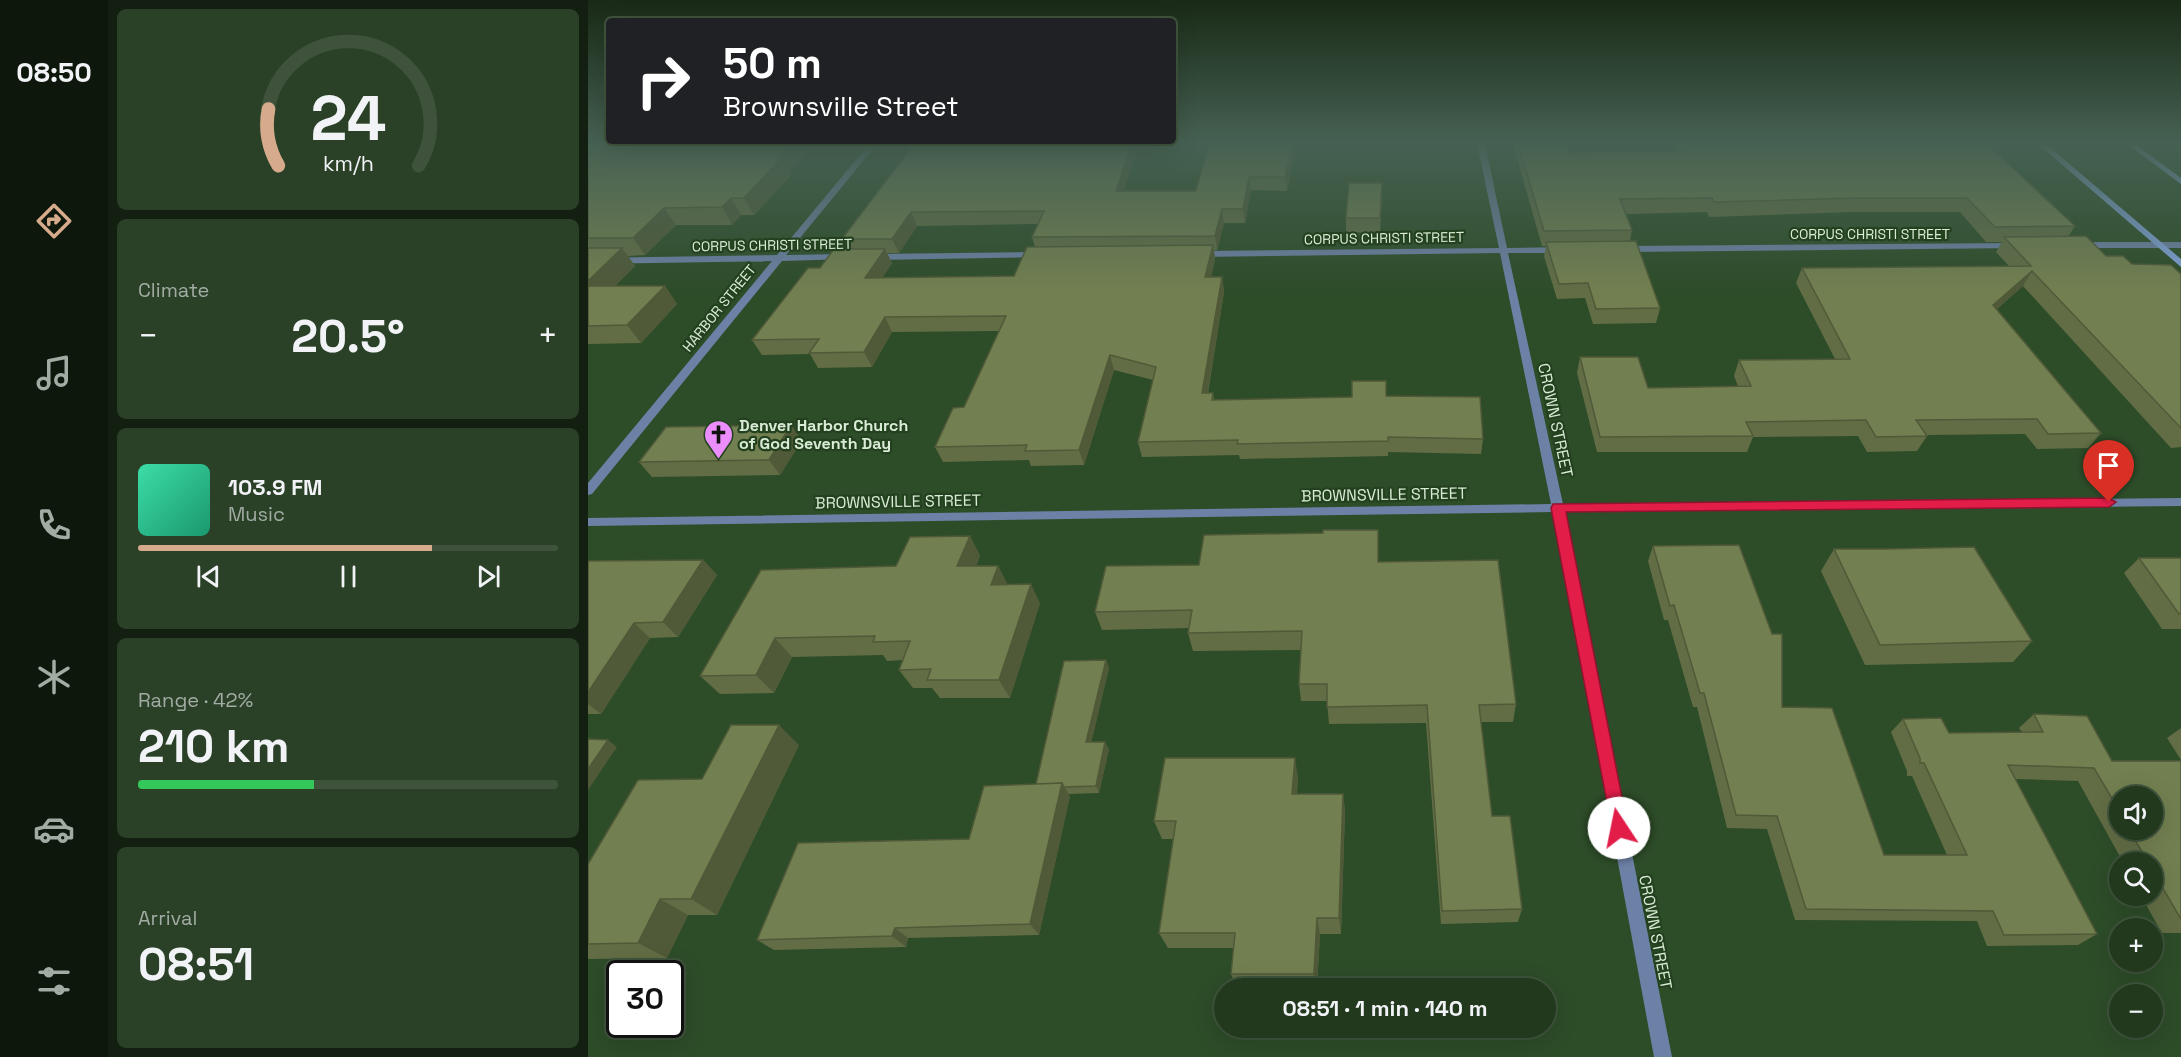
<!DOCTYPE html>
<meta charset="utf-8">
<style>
:root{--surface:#22391e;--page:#2a4027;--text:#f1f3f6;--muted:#a2aca4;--line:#3f533c;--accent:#d6ab8b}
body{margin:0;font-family:"Space Grotesk",sans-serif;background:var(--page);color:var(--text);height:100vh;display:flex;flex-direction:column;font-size:22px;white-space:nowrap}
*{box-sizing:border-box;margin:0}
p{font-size:20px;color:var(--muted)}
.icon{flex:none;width:33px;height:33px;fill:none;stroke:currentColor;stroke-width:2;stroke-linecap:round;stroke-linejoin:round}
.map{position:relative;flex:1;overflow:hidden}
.sheet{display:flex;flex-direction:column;gap:9px;padding:9px;background:#131f10;width:480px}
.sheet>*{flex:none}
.banner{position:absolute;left:18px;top:18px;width:570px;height:126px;border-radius:6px;box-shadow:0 6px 24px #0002,0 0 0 2px var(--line);background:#202124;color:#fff;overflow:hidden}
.controls{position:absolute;left:1521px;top:786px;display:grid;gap:12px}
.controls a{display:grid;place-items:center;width:54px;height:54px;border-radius:50%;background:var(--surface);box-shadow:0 6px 24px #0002,0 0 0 2px var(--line);font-size:30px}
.speed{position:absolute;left:18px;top:960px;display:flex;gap:12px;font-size:30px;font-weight:700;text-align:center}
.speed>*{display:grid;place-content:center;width:78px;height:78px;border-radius:50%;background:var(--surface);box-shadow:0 6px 24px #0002,0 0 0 2px var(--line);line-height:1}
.speed .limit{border:3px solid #111;border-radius:9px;background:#fff;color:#111}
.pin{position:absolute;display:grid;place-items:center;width:51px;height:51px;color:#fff;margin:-62px -26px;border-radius:50% 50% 50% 0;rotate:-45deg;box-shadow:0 0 6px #0007}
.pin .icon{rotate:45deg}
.me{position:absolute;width:66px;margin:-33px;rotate:349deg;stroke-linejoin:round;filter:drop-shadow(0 0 4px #0008)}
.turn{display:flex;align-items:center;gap:21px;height:126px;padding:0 18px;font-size:27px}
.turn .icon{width:78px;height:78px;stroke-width:2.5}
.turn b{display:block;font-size:42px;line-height:51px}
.big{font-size:45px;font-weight:800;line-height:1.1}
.sheet .tile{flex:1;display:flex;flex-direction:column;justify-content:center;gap:9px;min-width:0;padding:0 21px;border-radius:9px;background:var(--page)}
.sheet .dial{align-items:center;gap:0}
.dial svg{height:156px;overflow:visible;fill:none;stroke:var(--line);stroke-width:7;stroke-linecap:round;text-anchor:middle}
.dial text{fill:var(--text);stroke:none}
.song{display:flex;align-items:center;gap:18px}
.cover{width:72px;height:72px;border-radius:9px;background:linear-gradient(135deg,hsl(160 70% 55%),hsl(160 70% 35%))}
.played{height:6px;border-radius:3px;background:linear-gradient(90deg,var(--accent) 70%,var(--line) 70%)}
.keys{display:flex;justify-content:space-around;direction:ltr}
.heat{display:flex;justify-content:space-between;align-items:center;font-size:33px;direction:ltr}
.charge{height:9px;border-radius:4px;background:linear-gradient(90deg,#34c759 42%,var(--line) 0)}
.trip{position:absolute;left:626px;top:978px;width:342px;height:60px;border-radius:30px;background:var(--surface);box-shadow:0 6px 24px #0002,0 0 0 2px var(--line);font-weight:800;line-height:60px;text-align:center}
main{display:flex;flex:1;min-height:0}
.tabs{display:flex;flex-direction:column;width:108px;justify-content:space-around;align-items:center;background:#0e170c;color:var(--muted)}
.tabs .icon{width:42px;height:42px}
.tabs .active{color:var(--accent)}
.tabs b{font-size:27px;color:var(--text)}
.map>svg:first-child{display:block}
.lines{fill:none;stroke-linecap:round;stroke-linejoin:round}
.street{fill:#6c81a6;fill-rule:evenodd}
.secondary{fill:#82a3dc;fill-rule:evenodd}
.wall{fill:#626d45;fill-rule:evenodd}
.shaded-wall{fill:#505938}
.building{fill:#727f50;stroke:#505938;stroke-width:1.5}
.route{fill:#e11d48;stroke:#92132f;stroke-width:1.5}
.labels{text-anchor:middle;stroke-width:4.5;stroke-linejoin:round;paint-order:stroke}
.far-street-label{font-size:14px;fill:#d9ebd6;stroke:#23411e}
.street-label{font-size:16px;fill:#d9ebd6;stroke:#23411e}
.poi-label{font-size:16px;font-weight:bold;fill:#d9ebd6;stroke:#23411e;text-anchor:start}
</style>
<main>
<nav class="tabs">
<b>08:50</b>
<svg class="icon active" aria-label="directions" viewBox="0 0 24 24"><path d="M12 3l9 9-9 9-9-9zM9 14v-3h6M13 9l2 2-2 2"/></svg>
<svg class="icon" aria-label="music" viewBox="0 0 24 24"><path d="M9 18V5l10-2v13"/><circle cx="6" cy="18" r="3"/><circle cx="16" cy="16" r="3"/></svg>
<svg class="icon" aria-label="phone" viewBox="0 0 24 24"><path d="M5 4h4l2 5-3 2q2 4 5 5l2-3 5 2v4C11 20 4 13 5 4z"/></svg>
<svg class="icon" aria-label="climate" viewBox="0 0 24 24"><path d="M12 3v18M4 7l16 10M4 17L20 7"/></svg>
<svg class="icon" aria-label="car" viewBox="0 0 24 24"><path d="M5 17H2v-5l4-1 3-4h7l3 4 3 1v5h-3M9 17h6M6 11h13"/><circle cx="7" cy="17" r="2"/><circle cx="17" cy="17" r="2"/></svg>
<svg class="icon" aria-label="filters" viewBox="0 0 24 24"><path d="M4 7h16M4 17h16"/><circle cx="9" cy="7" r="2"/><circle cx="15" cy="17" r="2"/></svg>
</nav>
<section class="sheet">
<div class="tile dial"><svg viewBox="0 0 100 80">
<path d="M14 69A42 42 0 1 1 86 69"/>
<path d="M14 69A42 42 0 0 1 9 40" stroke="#d6ab8b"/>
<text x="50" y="56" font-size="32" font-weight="700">24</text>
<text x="50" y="72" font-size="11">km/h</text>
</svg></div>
<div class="tile"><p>Climate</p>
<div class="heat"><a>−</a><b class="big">20.5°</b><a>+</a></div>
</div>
<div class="tile">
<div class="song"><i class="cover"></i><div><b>103.9 FM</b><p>Music</p></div></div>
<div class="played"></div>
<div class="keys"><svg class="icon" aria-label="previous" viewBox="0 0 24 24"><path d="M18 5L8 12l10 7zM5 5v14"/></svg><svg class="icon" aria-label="pause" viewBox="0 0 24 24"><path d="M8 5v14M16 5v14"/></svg><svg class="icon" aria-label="next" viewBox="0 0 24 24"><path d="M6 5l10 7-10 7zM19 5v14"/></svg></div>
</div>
<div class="tile"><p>Range · 42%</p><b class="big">210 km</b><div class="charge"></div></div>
<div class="tile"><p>Arrival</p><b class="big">08:51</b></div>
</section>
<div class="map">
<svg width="1593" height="1057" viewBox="0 0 1593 1057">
<rect width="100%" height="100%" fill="#2d4c28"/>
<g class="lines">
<path class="street" d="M281,144h8l-91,111 59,-1 4,3 -1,2 -66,2 -190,233 -4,1v-12l184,-222 -184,3v-6l189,-3z
M889,144h8l22,104 55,-1 4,3 -4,3h-54l55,251 618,-6v8l-616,6 107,545h-18l-101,-545 -965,14v-8l963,-14 -51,-251 -302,4 -4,-3 4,-3 301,-3z
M1593,242v6h-101l-4,-3 4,-3z
M1427,243l4,3 -1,2 -394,4 -4,-3 4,-3z
M452,252l4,3 -1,2 -169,3 -4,-3 4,-3z"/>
<path class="secondary" d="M1450,144h8l135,115v8z
M1539,144h8l46,34v6z"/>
</g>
<path class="wall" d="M0,144h228l-27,27 2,4 -37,40h-13l-9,10h-56l-31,30 -17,1 7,10 -20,20h50l12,18 -36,39 -53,1z
M326,144h225l-16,47h73l100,-47 -9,47 -36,-1 -6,33h-21l-7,27h-3l1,9 -4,18h11l2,15 -16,101h5l1,7 172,-4 97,43 -2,15 -93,-2v4l-148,3 -1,-4 -97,2 -4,-15 15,-62 -39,-10 -30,95 -53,1 -2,-6 -86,2 -8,-15 29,-40 35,-76 -107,1 -20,35 -54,1 -8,-14 -48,1 -10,-15 68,-72 27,-19 -5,-10zM450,224l-6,13 3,10 -21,29 -132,2 10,-15 -5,-10h12l18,-27z
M925,144h53l3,9 107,-1 -3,-8h314l88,82 -7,11 38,19 26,8 49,10v173l-10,1 -148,-162 -26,23 104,124 -13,15 -51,1 -12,-15 -99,1 1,1 -10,15 -50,1 -9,-16 -105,1 -6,15h-150l-20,-79 3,-16 68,31 90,-2 -4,-10 5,-16 96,-1 -39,-76 6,-15 207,-2 -13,-14 6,-10h-16l-26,-30h-109l-142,5 -2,-5 -81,2 6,16 -2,11 30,67 -4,15 -63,1 -8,-26 -28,1 -13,-43 2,-10h-4z
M794,198l-2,35 -34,-1v-14z
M214,440l-22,35 -128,2 -13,-15z
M382,536l10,20 -4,10h22l9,18 33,19 -30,95h-70l-8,-10h-19l-14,-18 4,-10 -16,1 -4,-6 -91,2 -18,36 -54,1 -20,-18 196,-110z
M1065,546l129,161 102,148h63l-35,-79h-5v-5l-16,-39 12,-13 46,14 73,-1 -3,-4 15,-14 78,47h69v172h-19l-21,-37h11v-34h-29l-45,-81 -63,-2 82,155 -19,11 -91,1 -10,-25 -182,-1 -28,-91 -40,-1 -30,-121h-4l-25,-87h-4l-16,-59zM1532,796l32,34h-32z
M1246,549l198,92 -19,21 -148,3 -44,-94z
M1551,558h42v71h-19l-38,-56z
M115,560l14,15 -39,62 -28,1 -49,76h-13v-153z
M790,562l138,142 -3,18h-32l11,94 30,93 -4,13 -77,2 -15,-201 -97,1 -2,-23h-26l-2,-17 2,-34 -108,1 -5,-18 1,-5 -87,2 -7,-18z
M518,660l3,8 -18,74 18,7 -10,44 -31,1 2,2 -31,139 -131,3 -2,9 -132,3 -17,-10 212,-101 67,-55z
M1593,728v32l-14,-22z
M211,745l-82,170h-29l-21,43 -79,1v-95l114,-85z
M710,777l-1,17h46l2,18 -4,122h-21l-3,54h-80l-6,-14 3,-26h-66l-9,-15 15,-94h-12l-8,-18z"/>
<path class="shaded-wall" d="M202,144h26l-27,27 2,4 -37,40 -10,-17 32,-40z
M544,144h7l-20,61 -3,-14z
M704,144h4l-9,47 -2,-14z
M661,177l2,13 -6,33 -2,-14z
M143,198l10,17 -9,10 -10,-18z
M76,208l12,17 -31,30 -12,-17z
M634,209l2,14 -7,27 -2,-14z
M323,212l6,14 -18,27 -7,-14z
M625,245l2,14 -8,33 -2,-15z
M34,248l13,18 -39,38 -8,-10v-13z
M297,249l7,14 -20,30 -7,-15z
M1444,271l-9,15 -39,34 9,-15z
M634,277l2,15 -19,116 -3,-15z
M77,286l12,18 -36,39 -14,-18z
M297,317l7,15 -20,35 -8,-15z
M522,355l4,15 -30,95 -5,-15z
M203,425l11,15 -22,35 -11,-15z
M382,536l10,20 -12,30 -11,-20z
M115,560l14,15 -39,62 -15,-15z
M410,566l10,19h-17z
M443,584l9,19 -30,95 -11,-18z
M46,623l16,15 -49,76 -13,-10v-12z
M187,638l17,19 -18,36 -18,-18z
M518,660l3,8 -19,81 -4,-7z
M191,725l20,20 -82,170 -26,-16z
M20,740l9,7 -29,43v-21z
M517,742l4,7 -10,44 -3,-7z
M707,758l3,19 -3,35 -3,-18z
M474,783l8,13 -31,139 -9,-11z
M755,794l2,18 -4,122 -2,-16z
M72,899l28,16 -21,43 -29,-15z
M729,918l3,16 -3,54 -3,-14z
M307,928l13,10 -2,9 -14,-11z"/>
<path class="building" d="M0,144h202l-14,14h6l-38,40h-13l-9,9 -58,1 -31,30h-45z
M326,144h218l-16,47h80l13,-47h83l-7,33h-36l-6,32h-21l-7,27 -183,1 12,-26 -133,1 -19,27h-50z
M930,144h48l3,9 117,-1 -4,-8h305l88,82 -80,1 -28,-29h-110l-143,4 -2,-4 -92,1 12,31 -88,1z
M761,183h33l-2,35h-34z
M1498,236l20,20h17l9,8 39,1 10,9v154l-149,-157 -39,34 108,128 -53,1 -11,-15 -121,1 11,16 -51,1 -10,-17 -120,2 7,14 -153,1 -20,-80h58l10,31 103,-2 -12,-26 111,-1 -48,-91 229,-2 -27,-29z
M1048,241l24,67 -64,1 -8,-26 -29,1 -13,-42z
M625,245l-8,32h17l-20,116h11l-1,7 140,-3v-16h34v15l94,1 3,42 -95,-2v4l-151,3 1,-4 -100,2 18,-75 -46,-12 -31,95 -54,1 2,-6 -92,2 18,-39 11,-1 42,-91 -121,1 -21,35 -55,1 10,-14 -67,1 56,-72h12l14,-19h51l-20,29 149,-2 13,-29z
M0,248h34l-34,33z
M0,286h77l-38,39 -39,1z
M203,425l-22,35 -130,2 27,-35z
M735,530h55v32l120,-2 18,144 -37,1 13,111h18l12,93 -80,2 -15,-206 -100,2v-23h-28l3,-53 -114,2 4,-23 -97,2 11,-46 93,-1 5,-30 119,-2z
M382,536l-13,30h41l-7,19 40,-1 -32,96h-72l4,-11 -32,1 11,-29 -37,1 2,-6 -100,2 -19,37 -56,1 61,-106 135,-4 14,-29z
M1151,545l33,89h10v73l50,1 52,147h83l-43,-92h-4v-5l-17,-39 38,-1 8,15 94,-1 -9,-18 53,2 25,45h69v158l-29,-49v-8h-4l-19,-32h23v-34h-32v16l-26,-44 -86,-3 89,169 -93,1 -11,-24 -187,-2 -29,-93 -41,-1 -32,-122h-4l-26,-88 -4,1 -17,-60z
M1386,547l58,94 -152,4 -46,-96h53z
M1551,558h42v56h-2z
M115,560l-40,62 -29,1 -46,69v-131z
M518,660l-20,82h19l-9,44 -32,1 -2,-4 -26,1 28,-123z
M143,725h48l-88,174h-31l-22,44 -50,1v-80l50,-84 64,-1z
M0,739l20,1 -20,29z
M577,758h130l-3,36h51l-4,124h-22l-3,56h-83l4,-41h-76l17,-112h-22z
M474,783l-32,141 -135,4 -3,8 -135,4 41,-97 171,-4 15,-53z"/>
<linearGradient id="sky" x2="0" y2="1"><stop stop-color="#192a16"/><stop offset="0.49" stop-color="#466153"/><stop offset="1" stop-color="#466153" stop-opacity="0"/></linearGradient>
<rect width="1593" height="292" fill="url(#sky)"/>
<path class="route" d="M1521,498l7,4 -7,5 -543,5 62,316 -2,6 -7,3 -6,-3 -62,-326 2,-4z"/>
<defs>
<symbol id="church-pin" viewBox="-11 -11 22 30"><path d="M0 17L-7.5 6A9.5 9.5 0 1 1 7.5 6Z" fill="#eb8dfc" stroke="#23411e"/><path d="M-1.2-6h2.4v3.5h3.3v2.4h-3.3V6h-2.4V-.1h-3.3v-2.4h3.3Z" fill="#111"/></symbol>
</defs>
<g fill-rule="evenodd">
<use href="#church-pin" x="114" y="418" width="33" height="45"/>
</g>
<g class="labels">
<g class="far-street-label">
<text x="1282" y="239">CORPUS CHRISTI STREET</text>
<text transform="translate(796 238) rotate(-1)" y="5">CORPUS CHRISTI STREET</text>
<text transform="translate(184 245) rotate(-1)" y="5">CORPUS CHRISTI STREET</text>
<text transform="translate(131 308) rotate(-51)" y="5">HARBOR STREET</text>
</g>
<g class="street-label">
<text transform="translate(968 420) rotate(78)" y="6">CROWN STREET</text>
<text transform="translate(796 494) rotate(-1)" y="6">BROWNSVILLE STREET</text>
<text transform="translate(310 501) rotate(-1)" y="6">BROWNSVILLE STREET</text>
<text transform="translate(1068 932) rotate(79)" y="6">CROWN STREET</text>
</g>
<g class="poi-label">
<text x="151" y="431">Denver Harbor Church<tspan x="151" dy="18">of God Seventh Day</tspan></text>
</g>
</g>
</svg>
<div class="controls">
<a><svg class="icon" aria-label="sound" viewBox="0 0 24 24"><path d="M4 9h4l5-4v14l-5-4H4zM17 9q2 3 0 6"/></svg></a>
<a><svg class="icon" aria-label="search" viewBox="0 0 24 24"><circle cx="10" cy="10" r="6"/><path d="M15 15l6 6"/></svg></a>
<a>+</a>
<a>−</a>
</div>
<div class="speed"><div class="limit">30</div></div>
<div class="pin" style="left:1521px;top:502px;background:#d93025"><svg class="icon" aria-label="arrive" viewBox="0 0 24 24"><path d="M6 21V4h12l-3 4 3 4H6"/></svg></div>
<svg class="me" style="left:1031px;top:828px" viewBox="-20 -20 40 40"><circle r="19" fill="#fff"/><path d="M0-13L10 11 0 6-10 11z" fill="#e11d48"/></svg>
<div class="trip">08:51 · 1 min · 140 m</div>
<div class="banner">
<div class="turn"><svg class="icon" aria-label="right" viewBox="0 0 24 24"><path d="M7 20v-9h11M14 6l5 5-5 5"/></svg><div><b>50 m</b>Brownsville Street</div></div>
</div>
</div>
</main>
